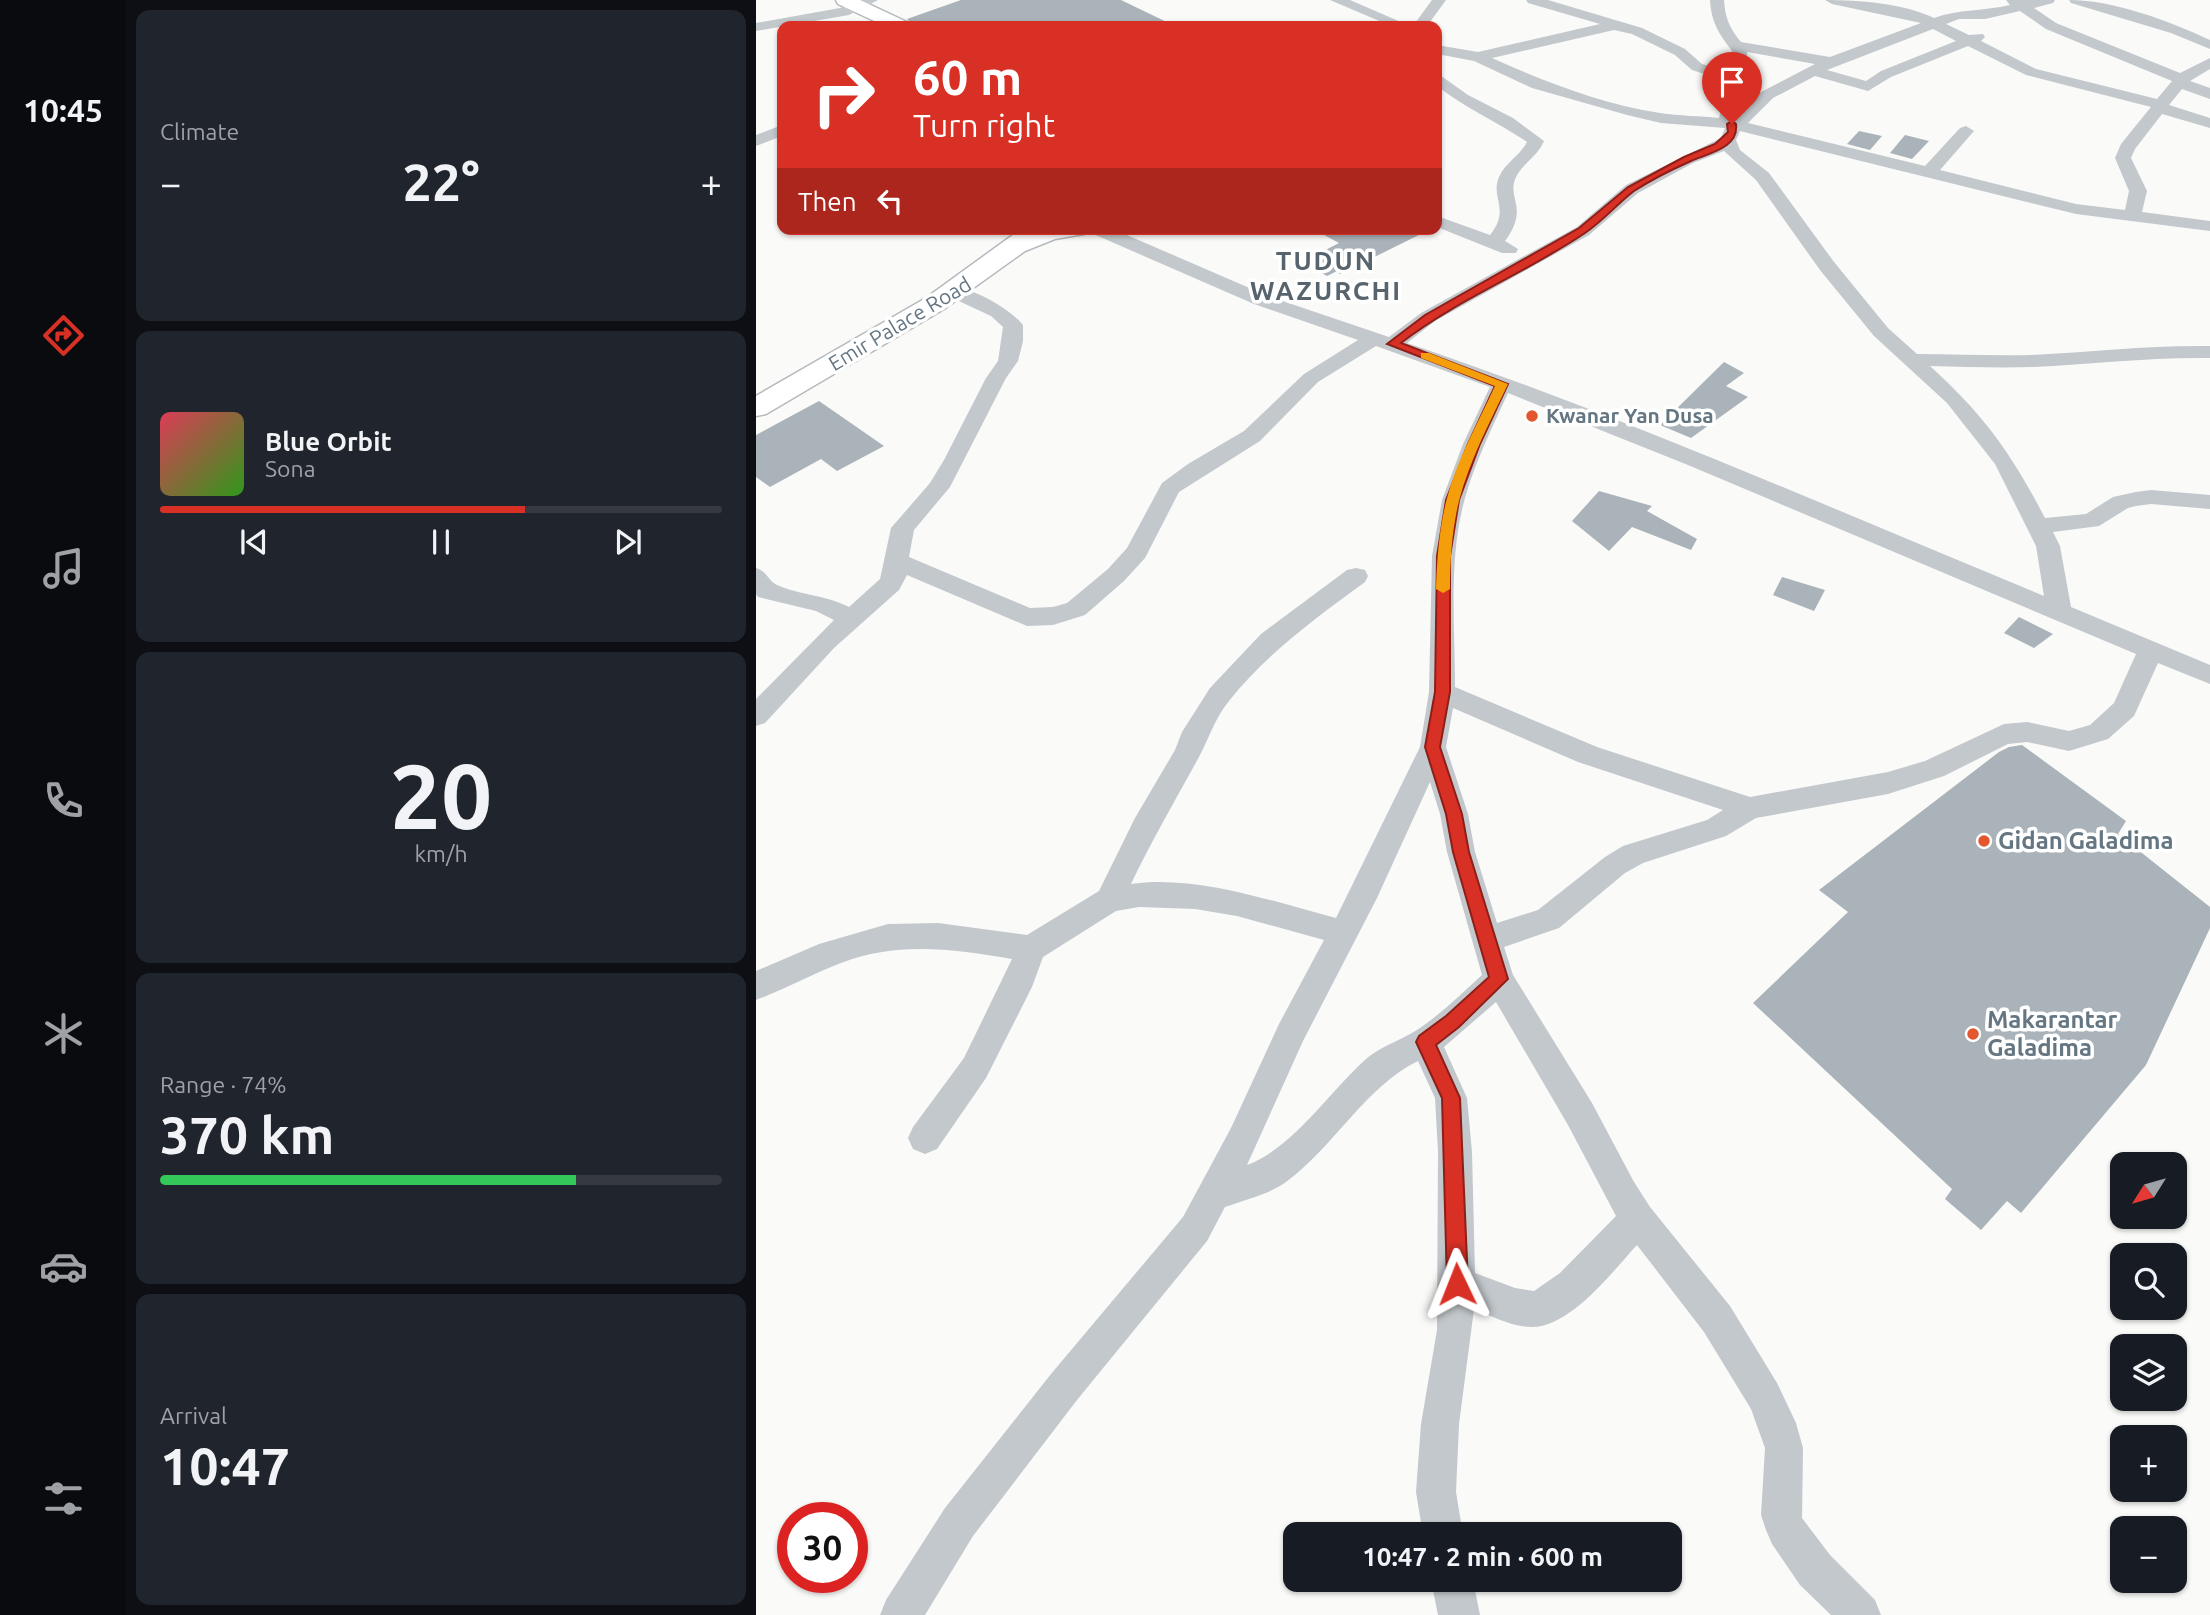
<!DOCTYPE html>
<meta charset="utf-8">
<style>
:root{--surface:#171b24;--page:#20242c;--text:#f1f3f6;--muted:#9ea1a6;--line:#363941;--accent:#d93025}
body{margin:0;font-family:Ubuntu,sans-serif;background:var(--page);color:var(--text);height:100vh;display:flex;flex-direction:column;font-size:26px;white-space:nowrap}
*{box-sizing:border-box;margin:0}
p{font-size:23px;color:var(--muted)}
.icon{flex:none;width:38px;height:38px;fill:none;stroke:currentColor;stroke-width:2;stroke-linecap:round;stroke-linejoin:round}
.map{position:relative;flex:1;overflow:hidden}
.drawer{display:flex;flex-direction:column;gap:10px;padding:10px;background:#0d0f14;width:630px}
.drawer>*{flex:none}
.banner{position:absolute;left:21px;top:21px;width:665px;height:214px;border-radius:14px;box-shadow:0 2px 5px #0004;background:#d93025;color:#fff;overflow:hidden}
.needle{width:46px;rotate:233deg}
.tools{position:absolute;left:1354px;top:1152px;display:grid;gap:14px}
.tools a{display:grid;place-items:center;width:77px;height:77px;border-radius:14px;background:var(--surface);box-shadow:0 2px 5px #0004;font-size:35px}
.speed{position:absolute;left:21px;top:1502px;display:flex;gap:14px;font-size:35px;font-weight:700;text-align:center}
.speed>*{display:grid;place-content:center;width:91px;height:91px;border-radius:50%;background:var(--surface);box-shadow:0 2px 5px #0004;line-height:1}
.speed .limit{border:10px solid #d22;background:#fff;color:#111}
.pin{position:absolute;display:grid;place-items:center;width:60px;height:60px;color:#fff;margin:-72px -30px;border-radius:50% 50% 50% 0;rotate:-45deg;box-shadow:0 0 7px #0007}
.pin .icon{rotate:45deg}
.me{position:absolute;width:77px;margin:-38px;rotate:358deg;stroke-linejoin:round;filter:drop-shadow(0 0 5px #0008)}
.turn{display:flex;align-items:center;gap:24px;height:147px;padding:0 21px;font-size:32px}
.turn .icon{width:91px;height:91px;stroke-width:2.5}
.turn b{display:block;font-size:49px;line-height:60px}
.then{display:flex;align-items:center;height:66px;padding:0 21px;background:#0003;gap:14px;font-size:26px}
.big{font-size:52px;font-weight:600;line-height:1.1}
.drawer .tile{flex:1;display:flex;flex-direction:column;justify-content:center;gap:10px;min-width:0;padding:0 24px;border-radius:14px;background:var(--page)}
.drawer .dial{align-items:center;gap:0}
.dial b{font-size:91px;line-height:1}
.song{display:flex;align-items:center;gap:21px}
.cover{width:84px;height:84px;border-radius:10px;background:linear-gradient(135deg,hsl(350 70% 55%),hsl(110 70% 35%))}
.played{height:7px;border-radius:4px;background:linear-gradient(90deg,var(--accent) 65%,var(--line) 65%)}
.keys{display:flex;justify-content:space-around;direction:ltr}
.heat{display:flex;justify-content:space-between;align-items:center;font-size:38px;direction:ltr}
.charge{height:10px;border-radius:5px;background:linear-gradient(90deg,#34c759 74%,var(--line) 0)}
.trip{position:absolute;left:527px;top:1522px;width:399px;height:70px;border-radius:14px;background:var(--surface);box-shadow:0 2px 5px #0004;font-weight:600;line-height:70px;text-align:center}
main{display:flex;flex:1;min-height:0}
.menu{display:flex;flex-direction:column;width:126px;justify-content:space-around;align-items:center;background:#090b0e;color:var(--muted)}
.menu .icon{width:49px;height:49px}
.menu .active{color:var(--accent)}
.menu b{font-size:32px;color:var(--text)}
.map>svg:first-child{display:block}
.building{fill:#aab3b9}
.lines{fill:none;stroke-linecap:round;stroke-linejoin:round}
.major-casing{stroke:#b5babe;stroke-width:3}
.minor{fill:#c3c8cc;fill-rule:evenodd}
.major{fill:#fff;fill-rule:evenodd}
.route{fill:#d93025;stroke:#8d1f18;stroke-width:2}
.slow{fill:#f59e0b}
.poi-dot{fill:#e4572e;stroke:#fff;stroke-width:2.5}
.labels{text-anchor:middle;stroke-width:7;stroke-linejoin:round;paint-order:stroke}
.far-street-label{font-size:21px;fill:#657683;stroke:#fff}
.far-poi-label{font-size:21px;font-weight:bold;fill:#657683;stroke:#fff;text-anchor:start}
.poi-label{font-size:24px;font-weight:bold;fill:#657683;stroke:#fff;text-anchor:start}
.far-district-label{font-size:26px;font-weight:bold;letter-spacing:2px;fill:#57646e;stroke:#fff}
</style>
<main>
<nav class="menu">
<b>10:45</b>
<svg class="icon active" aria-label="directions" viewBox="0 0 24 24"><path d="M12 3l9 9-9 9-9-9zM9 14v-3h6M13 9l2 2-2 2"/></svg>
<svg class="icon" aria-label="music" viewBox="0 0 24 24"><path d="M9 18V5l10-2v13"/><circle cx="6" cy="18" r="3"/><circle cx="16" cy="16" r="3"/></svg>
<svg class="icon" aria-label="phone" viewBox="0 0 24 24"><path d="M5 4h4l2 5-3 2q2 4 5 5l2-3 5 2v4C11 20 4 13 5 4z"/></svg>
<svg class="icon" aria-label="climate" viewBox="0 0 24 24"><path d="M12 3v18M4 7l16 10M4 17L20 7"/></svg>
<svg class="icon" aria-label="car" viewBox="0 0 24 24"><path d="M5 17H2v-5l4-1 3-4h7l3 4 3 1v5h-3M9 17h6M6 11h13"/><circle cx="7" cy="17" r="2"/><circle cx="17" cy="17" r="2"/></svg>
<svg class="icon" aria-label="filters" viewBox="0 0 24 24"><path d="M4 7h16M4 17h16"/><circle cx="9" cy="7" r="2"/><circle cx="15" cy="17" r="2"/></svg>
</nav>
<section class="drawer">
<div class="tile"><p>Climate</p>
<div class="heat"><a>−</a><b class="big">22°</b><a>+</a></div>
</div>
<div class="tile">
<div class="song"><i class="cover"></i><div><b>Blue Orbit</b><p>Sona</p></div></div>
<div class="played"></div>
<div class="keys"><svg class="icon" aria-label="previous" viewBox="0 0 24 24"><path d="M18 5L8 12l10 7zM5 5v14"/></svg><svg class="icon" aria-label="pause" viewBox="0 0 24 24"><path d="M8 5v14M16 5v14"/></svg><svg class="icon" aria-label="next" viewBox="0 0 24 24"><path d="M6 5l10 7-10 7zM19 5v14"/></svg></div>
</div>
<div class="tile dial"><b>20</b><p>km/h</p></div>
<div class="tile"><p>Range · 74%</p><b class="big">370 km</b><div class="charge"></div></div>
<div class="tile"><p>Arrival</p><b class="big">10:47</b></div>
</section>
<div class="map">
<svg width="1454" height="1615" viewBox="0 0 1454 1615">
<rect width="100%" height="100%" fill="#fafaf8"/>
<path class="building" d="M205,0h160l54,26h-262l-6,-7z
M1103,131l23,5 -12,14 -23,-6z
M1149,135l24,6 -17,18 -22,-6z
M557,229h118l-91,45 -3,-3 -10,5 -25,-14 37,-19z
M968,362l20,11 -18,13 22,11 -57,41 -31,-13z
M63,401l65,45 -47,25 -16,-12 -51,28 -14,-10v-42z
M843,491l53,15 -5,5 50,28 -6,11 -59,-23 -23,24 -37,-30z
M1026,577l43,13 -11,21 -41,-16z
M1263,617l34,17 -19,14 -30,-15z
M1266,745l104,76 -8,13 92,73v21l-64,137 -125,148 -14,-12 -26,29 -36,-31 7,-10 -199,-186 95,-91 -29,-22 180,-138 10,-5z"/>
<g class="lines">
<defs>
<path id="major" d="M80,0h24l47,22 3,4h-25l-47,-22z
M265,229h67l-4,5 -29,5 -30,12 -81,58 -178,105 -10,2v-20l170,-98z"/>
</defs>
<use href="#major" class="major-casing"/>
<path class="minor" d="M103,0h19l-29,15 -93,16v-8l84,-15z
M574,0h20l60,26h-19z
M676,0h14l-19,26h-14z
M770,0h22l94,28 43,21 17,15 29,8 1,-21c-13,-17 -21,-29 -22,-51h14c1,18 6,29 17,42l89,15 91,-34 -89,-19 -7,-4c35,0 77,3 109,18 25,-9 50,-7 76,-13l-4,-5h49l-2,3 -19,5 22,15 124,50 30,-15v11l-20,12 20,7v11l-28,-10 -13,16 41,13v10l-48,-14 -27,35 -4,9 16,33 -5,21 68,9v10l-134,-17 -336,-83 -4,9 4,10 29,23 65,89 54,66 29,26c38,0 76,2 114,1 60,-3 119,-10 179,-9v12c-59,-1 -118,6 -177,9 -34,1 -69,0 -103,-1 55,50 81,87 115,152l41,-4 27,-17 23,-5 15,-2 59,5v14l-59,-5 -15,2 -8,2 -29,18 -46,6 7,14 11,61 139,58v19l-52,-21 -24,53 -26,23 -39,12 -42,-9 -19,2 -64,32 -56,18 -132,24 -30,18 -83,27 -18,10 -66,55 -55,19 9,28 79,128 42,79 16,25 80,99 47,77 19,40 7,25 -1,70 28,37 45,45 6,15h-50l-31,-30 -28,-41 -6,-14 -5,-15 4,-67 -14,-39 -47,-77 -67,-87c-24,26 -67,83 -106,82 -19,0 -39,-11 -57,-18l-15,115 -3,68 7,43h-40l-7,-43 5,-68 16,-94 1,-178 -3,-54 -17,-37c-52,25 -85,87 -132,121 -16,12 -42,18 -61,25l-18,34 -130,159 -104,136 -48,79h-45l6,-15 59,-92 106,-134 132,-157 48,-89 48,-104 45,-84 -87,-24 -42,-7 -56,-2 -23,4 -73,46 -11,30 -46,91 -49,71 -12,5 -12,-5 -5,-11 5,-11 51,-69 48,-99c-58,-10 -115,-18 -171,4 -29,11 -56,26 -85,37v-29l63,-27 69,-20 50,-1 89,12 72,-44 36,-73 40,-68 7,-18 28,-44 51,-54 86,-64 9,-2 9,2 3,6 -3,6c-49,36 -98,71 -136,119 -14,17 -20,37 -30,56 -23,42 -47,83 -68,127 64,-10 144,18 205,34l84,-171 9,-55 3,-136 10,-56 21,-56 27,-57 -114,-41 -58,36 -58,59 -81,51 -34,66 -21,23 -39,34 -32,10 -26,1 -120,-51 -8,15 -65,58 -69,75 -9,3v-27l78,-79 -18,-9 -58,-14 -2,-3v-26c11,3 12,13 21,17 22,10 46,9 72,22l31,-28 11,-51 39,-45 14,-23 42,-82 12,-17 5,-34 -12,-11 -43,-20 -3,-4 3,-4c19,-5 64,22 75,37v16l-5,20 -12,17 -56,109 -36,43 -5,27 121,51 23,-1 14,-4 41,-34 19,-21 35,-65 26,-19 56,-33 60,-57 54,-34 -104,-36 -163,-71 -3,-4h25l155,67 121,41 32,-24 156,-86 49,-42 95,-47 4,-10 -64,-5 -34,-8 -95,-27 -58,-27 -37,-7v-9l41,7 122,-28 -72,-21zM1264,11l26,18 126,52 -15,18 -121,-30 -55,-28 4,-4 -2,-3 -14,1 -23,-11 13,-5h26zM1177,29l23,12 -75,30 -15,10 -39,-11zM858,30l18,4 43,21 17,15 37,12 -10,36c-19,-2 -39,-2 -59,-5 -58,-9 -115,-31 -168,-55zM1212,46l58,29 125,32 -30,37 -6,14 14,33 -4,19 -49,-6 -136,-34 34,-39 -8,-5 -6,2 -35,38 -177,-43 25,-25 42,-22 53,15 23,-14zM991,52l68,12 -54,28 -26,26 12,-43zM968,151l32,29 64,90 54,66 73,67 48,61 41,82 8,50c-211,-87 -421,-180 -637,-253l28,-22 154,-86 49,-42 55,-30zM752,393l180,72 448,189 -22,49 -24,22 -21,6 -42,-9 -23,2 -79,37 -37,11 -138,25 -153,-50 -142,-60c0,-61 -7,-129 10,-189 10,-36 27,-70 43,-105zM697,708l125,54 145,48 -16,10 -84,26 -18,11 -67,53 -41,13 -22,-71 -7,-38 -22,-67zM674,782l10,32 7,38 35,123c-21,19 -41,39 -65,55 -17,11 -36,16 -51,29 -36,32 -73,89 -119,106l56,-124 74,-143zM740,1002l72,123 48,91 -56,57 -26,18 -19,-3 -40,-15 -3,-121 -5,-54 -23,-51z
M1313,0c45,0 100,21 141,40v9l-39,-16 -100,-30z
M681,73l31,22 45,23 31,23c-6,15 -21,22 -28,36 -10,22 14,30 -11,64l13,8 -2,4h-14l-65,-26v-11l53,19c21,-26 0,-37 9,-58 6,-14 21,-21 28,-35 -29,-20 -62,-34 -90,-56z
M26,125v11l-26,10v-11z
M675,1580h42l7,35h-42z"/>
<use href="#major" class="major"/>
</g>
<path class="route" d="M976,121l4,3c3,24 -27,29 -45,37 -18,8 -40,19 -57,30 -17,13 -31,30 -49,42 -59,40 -127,66 -184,110l107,41 -28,60 -21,56 -9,56v136l-10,55 22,67 7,38 39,127 -49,48 -23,18 24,53 8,186 -3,7 -8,3 -7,-3 -3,-7 -5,-186 -26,-56 3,-6 27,-20 43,-39 -36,-125 -7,-38 -21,-67 10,-55 2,-136 9,-56 22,-56 27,-58 -108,-42 38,-29 154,-87 49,-41 56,-30 31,-13 13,-12 -1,-8z"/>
<path class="slow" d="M665,353h8l79,31c-18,38 -39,77 -49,117 -7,28 -9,59 -9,88l-7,4 -7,-4c1,-29 3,-59 10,-87 10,-41 32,-79 49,-116l-74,-28z"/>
<g class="poi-dot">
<circle cx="776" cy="416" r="7"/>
<circle cx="1228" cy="841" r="7"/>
<circle cx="1217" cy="1034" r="7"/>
</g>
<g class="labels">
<g class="far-street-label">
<text transform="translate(144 324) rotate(-31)" y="7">Emir Palace Road</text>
</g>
<g class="far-poi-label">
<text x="790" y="423">Kwanar Yan Dusa</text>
</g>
<g class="poi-label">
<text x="1242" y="849">Gidan Galadima</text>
<text x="1231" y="1028">Makarantar<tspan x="1231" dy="28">Galadima</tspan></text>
</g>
<g class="far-district-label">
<text x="570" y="270">TUDUN<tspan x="570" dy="30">WAZURCHI</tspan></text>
</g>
</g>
</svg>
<div class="tools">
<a><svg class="needle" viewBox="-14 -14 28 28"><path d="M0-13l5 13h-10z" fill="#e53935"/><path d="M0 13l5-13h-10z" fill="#9ea1a6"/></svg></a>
<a><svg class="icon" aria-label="search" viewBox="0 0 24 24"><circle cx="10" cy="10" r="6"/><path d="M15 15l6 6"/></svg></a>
<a><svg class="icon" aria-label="layers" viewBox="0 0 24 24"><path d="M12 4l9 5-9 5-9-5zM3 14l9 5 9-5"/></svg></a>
<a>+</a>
<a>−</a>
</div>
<div class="speed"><div class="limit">30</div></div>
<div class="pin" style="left:976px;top:124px;background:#d93025"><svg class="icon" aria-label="arrive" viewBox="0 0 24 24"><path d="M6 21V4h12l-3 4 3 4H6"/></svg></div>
<svg class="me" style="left:701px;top:1284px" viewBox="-20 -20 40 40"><path d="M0-17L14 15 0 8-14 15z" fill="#d93025" stroke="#fff" stroke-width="4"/></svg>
<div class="trip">10:47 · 2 min · 600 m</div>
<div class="banner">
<div class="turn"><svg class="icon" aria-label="right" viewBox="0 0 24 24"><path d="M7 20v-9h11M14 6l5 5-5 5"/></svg><div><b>60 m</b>Turn right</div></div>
<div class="then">Then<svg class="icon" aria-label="left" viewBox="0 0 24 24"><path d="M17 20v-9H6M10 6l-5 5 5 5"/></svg></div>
</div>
</div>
</main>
